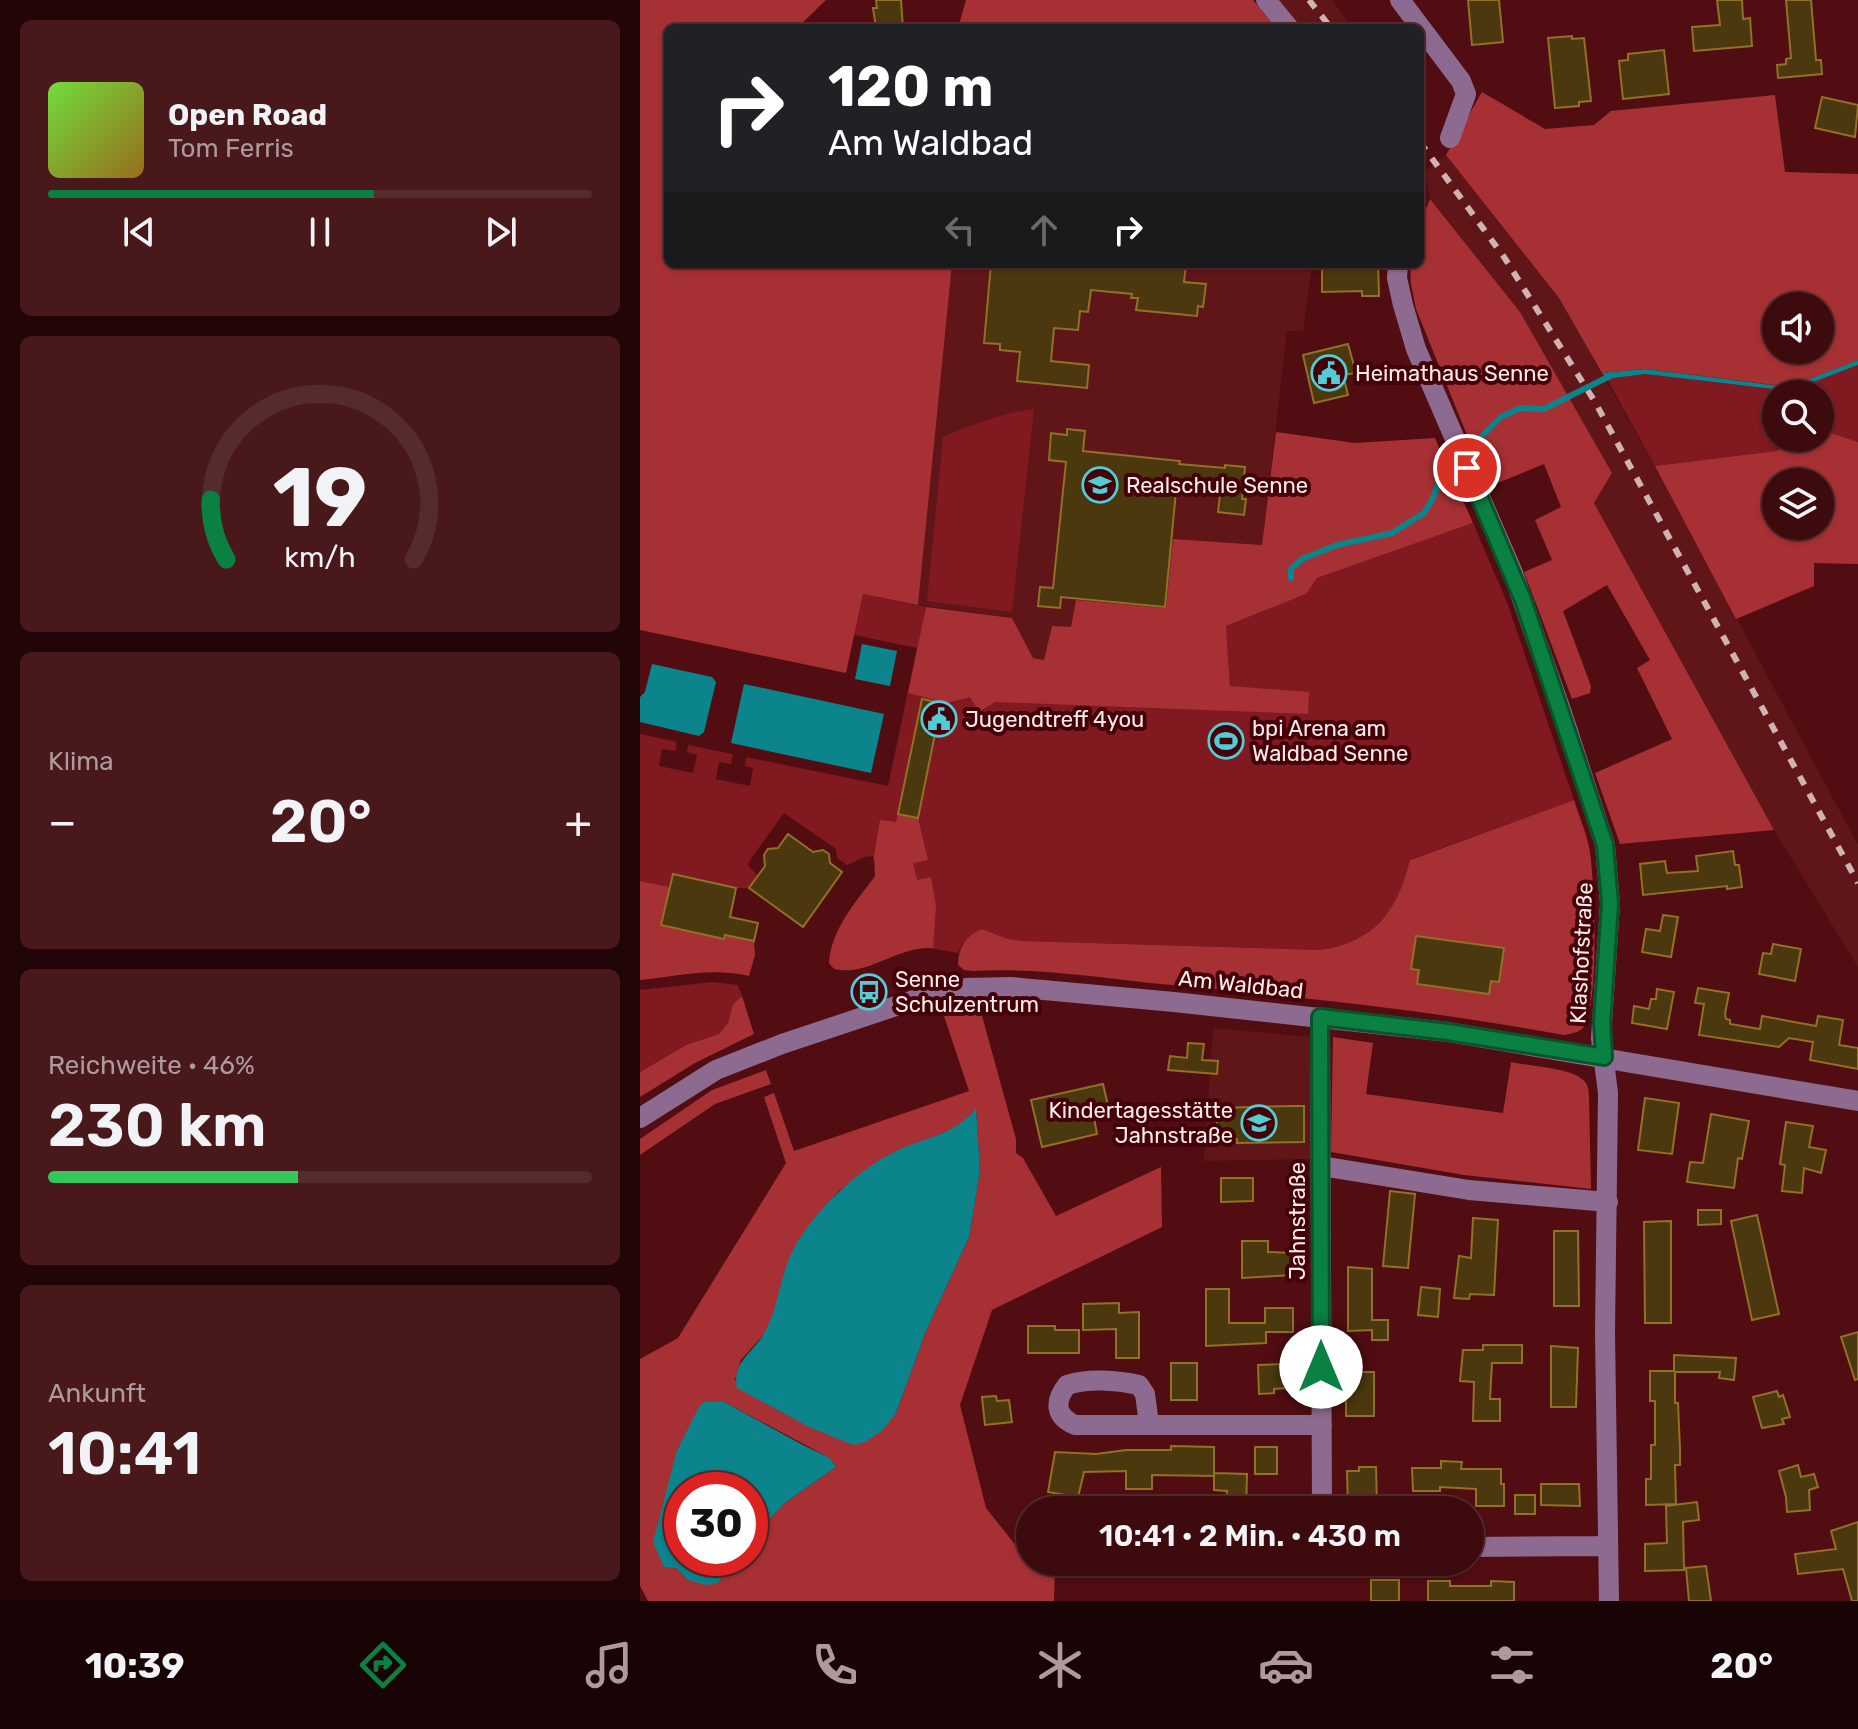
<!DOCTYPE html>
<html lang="de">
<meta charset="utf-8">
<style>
:root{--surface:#3d0a0d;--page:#48181b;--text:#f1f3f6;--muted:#ad9a9d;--line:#562b2e;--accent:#0b8043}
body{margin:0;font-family:Rubik,sans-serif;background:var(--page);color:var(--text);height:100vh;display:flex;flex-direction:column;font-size:30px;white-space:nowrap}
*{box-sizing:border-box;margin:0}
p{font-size:26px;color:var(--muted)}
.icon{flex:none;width:44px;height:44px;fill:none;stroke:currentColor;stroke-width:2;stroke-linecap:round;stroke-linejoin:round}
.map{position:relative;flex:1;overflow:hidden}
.details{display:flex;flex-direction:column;gap:20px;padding:20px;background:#220607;width:640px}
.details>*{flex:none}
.guide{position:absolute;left:24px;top:24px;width:760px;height:244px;border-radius:12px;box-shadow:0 2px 6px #0004,0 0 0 2px var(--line);background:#202124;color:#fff;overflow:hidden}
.fabs{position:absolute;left:1122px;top:292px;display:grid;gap:16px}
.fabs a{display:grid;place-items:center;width:72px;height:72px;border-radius:50%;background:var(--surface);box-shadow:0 2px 6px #0004,0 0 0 2px var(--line);font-size:40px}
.speed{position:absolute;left:24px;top:1472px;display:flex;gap:16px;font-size:40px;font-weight:700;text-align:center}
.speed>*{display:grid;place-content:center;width:104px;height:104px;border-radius:50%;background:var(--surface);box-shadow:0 2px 6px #0004,0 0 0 2px var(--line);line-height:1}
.speed .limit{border:12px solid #d22;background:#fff;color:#111}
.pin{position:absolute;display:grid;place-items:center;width:68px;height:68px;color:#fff;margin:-34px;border:4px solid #fff;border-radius:50%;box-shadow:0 2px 8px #0007}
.me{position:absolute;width:88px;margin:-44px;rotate:0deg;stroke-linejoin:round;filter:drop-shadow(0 0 6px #0008)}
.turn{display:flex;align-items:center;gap:28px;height:168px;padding:0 32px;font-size:36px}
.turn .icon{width:104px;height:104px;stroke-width:2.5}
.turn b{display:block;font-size:56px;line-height:68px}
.lanes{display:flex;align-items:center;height:76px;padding:0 32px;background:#0003;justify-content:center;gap:40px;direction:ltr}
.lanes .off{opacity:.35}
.big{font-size:60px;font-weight:600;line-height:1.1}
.details .widget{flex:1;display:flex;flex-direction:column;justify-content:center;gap:12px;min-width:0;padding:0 28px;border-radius:12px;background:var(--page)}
.details .dial{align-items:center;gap:0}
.dial svg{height:208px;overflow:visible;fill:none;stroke:var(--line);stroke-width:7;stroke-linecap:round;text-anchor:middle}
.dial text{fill:var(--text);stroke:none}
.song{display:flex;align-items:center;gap:24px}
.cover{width:96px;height:96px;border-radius:12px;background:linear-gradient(135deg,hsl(100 70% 55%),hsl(40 70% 35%))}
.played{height:8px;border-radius:4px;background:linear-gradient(90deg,var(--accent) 60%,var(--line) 60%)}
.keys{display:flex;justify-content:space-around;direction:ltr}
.heat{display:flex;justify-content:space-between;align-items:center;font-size:44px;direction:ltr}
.charge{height:12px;border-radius:6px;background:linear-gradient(90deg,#34c759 46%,var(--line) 0)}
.trip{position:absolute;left:376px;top:1496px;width:468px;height:80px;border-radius:40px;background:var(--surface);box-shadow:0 2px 6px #0004,0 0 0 2px var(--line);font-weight:600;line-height:80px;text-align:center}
.menu{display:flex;height:128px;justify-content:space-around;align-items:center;background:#180405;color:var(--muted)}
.menu .icon{width:56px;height:56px}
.menu .active{color:var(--accent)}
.menu b{font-size:36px;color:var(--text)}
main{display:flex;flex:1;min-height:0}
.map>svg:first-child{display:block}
.built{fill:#601519}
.green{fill:#811920}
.forest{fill:#a73034;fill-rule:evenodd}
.water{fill:#0b848c}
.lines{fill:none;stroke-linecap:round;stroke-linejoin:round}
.stream{stroke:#0b848c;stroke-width:6}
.building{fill:#4b380e;stroke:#917027;stroke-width:2}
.minor{stroke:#8d6b90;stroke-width:20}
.rail{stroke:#d1b2b2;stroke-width:6;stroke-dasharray:10 10;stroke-linecap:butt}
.route-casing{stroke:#07532c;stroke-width:20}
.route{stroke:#0b8043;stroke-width:14}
.labels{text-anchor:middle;stroke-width:8;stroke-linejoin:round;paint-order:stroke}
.poi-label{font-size:22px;fill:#feecea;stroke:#450108;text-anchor:start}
.street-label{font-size:22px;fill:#feecea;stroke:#450108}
</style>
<main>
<section class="details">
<div class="widget">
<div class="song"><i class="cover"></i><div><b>Open Road</b><p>Tom Ferris</p></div></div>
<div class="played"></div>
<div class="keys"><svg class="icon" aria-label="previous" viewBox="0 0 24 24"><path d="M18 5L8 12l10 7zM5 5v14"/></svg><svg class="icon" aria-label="pause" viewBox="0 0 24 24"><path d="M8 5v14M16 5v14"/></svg><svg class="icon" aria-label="next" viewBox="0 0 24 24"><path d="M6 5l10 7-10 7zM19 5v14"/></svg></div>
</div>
<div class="widget dial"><svg viewBox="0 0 100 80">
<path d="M14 69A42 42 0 1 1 86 69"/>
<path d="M14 69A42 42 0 0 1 8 46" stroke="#0b8043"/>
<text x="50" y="56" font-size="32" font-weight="700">19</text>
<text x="50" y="72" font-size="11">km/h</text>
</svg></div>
<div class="widget"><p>Klima</p>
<div class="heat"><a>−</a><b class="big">20°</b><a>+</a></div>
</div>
<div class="widget"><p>Reichweite · 46%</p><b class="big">230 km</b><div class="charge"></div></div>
<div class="widget"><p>Ankunft</p><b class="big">10:41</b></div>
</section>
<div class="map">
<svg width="1218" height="1601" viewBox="0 0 1218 1601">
<rect width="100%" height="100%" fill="#510d11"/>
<path class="built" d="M632,0h60l21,28h-58z
M806,155l113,143 96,168 203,379v122l-84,-137 -180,-327 18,-30 -92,-161 -90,-113 -6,-27z
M312,264h360l-9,67h-16l-25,214 -88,-6 -8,69 -90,-8 -4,28 -20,-2 -7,34 -12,-2 -21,-40 -94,-13z
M573,1028l99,9 -1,122 -107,2z"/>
<path class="green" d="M1218,365v77l-27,-9 -11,4v-43h-44v44h40l-40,13 -121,15 -48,-87 38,-5 145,17z
M394,409l-22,203 -85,-11 16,-164c31,-13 58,-24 91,-28z
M833,523l35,82 66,195 -163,59c-14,53 -36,82 -90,91l-297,-9 -16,-2 -26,-10 -20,16 -4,8 -34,-6 -14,-95 -37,8v-4l-9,1 -17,8 -10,-7 -1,-9 -52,-36 -34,47 -2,5 10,11 -9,12h-13l-63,-14 -3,13 -30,-6v-147l37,8 -2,9 -13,-2 -3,17 34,7 4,-18 -10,-3 1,-7 45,9 -2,10 -12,-2 -3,17 34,7 3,-18 -8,-2 1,-9 142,29 29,-138 -63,-13 9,-41 63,13 -8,41 312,38 -4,-60 80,-32 11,-16z
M72,982l26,3 4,11 -9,8 -5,19 -9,11 -33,11 -46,27v-82z"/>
<path class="forest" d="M0,0h186l-29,28h-129v236h284l-34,341 -55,-11 -17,79 -206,-43z
M326,0h287l23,28h-318z
M842,92l63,37 49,-4 17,-14 164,-16 10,77 73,2v186l-68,27 -145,-18 -43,4 -43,-75 -113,-143zM1136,306h44v44h-44z
M790,199l90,113 92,161 -18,30 180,327 -154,14 -25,-71 77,-34 -35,-71 13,-8 -43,-75 -44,26 28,75 -1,7 -18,6 -48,-127 28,-12 -17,-40 26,-13 -17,-43 -56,23 -72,-178 -5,-25 -1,-20h10v-40z
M636,432l79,11 80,-5 38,85 -156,55 -11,16 -80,32 4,60 79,6 -1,22 -313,-12 -16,10 -9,-15 -23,6 -39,-10 18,-86 86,11 21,40 11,2 8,-34 19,1 5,-27 90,8 7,-69 89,6z
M1191,433l27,9v122l-44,-1v23l-78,33 -81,-153 121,-15zM1136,482h44v44h-44z
M934,800c5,16 12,32 15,47 6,29 10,155 -4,178 -5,8 -12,8 -21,10 -130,-24 -260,-38 -392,-50 -65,-6 -133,-18 -199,-14l-9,-1 -6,-5c0,-18 8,-29 24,-36l26,10 16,2 297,9c54,-9 76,-38 89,-90z
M258,814l20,4 10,42 -15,3 4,17 14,-3 5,29 -3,42c-37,-2 -65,29 -99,21l-5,-6c2,-34 27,-61 46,-87l-1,-20 6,-36 16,2z
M0,881l30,6 -8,37 62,15 1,-4 29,6 1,14 -6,21c-35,-9 -73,0 -109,4z
M102,996l12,38 -59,29 -55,34v-25l46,-27 33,-11 9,-11 5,-19z
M339,1005l37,134v14l7,5 33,58 105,-49 1,60 -170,83 -32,95 26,103 31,39h13v15h25l-1,39h-406l-8,-15v-227l38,-21 108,-175 -22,-66 10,-4 20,58 175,-60 -27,-81zM336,1109l4,62 -11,66 -43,94 -30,82 -161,-33 6,-20 25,-28 45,-109 28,-32 51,-37 70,-28zM66,1402h18l106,56 6,9 -50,35 -34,36 -2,20h-11l-21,25 -30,-3 -12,-12 1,-118 24,-45z
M693,1037l40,6 -7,51 137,19 8,-51c17,4 59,6 71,17 6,4 7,11 7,18l2,92 -127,-14 -133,-23z
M126,1070l5,14 -56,20 -75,51v-16l72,-49z"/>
<path class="water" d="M1218,360v5l-68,26 -145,-17 -38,5 -5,-6 43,-4 144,18z
M222,644l35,7 -7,35 -35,-7z
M12,664l60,13 4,5 -12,50 -5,4 -59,-14v-25l5,-5z
M104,684l140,30 -13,59 -140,-30z
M336,1108l4,63 -11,66 -43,94 -30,82 -13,17 -18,12 -12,3 -44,-18 -72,-39c-6,-27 19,-37 29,-58 12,-24 14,-52 25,-76 19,-39 62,-80 99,-100 29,-16 66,-18 86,-46z
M65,1402h19l79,43 27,13 6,9 -50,35 -36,38v-50h-68v68h57l-21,25 -12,2 -18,-5 -12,-12 -12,-1 -11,-25 24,-92 23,-45z"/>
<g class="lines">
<path class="stream" d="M835,443l26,-26 19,-9 24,1 66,-33
M651,578v-9l11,-10 35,-14 55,-12 32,-20 9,-15 8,-22 5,-5"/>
</g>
<path class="building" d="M236,0h25l2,28h-27l-3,-20h4z
M828,0h31l4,42 -31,3z
M1077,0h25l1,19 7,-1 2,28 -58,5 -2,-24 28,-2z
M1146,0h25l5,60h5l1,14 -44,4 -1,-13 9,-1v-5l5,-1z
M932,36v3l12,-1 7,63 -12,1v4l-24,2 -7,-70z
M1024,50l5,44 -46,5 -4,-38 9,-1v-6z
M1182,97l36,8 -3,32 -40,-9z
M351,264h195l-2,18 22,2 -3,23 -5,-1 -1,10 -61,-6 2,-12h-7l1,-4 -41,-4 -3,22 -8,-1 -2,19 -24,-2 -3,33 38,4 -2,23 -70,-7 3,-29 -20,-2v-6l-16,-1z
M682,264h56l1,32h-17v-5l-40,1z
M708,344l8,29 -13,2 5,20 -34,8 -11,-48z
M427,429l18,2 -2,20 97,10 -1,3 46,4v-3l20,2 -3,32h4l-2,16 -26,-3 2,-17 -44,-4 -11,116 -104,-10 -1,11 -22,-2 2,-19 13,1 13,-126 -17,-2 2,-27 16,2z
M282,699l24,5 -7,31 -4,-1 -17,84 -20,-4z
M148,834l25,18 10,-2 6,4 1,9 12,9 -39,55 -54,-39 16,-22 -1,-11 4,-6 10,-1z
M1093,851l2,14h4l3,22 -15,2v-3l-84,9 -3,-31 25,-3 2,12 31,-2 -2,-15z
M33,874l63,14 -6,29 28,6 -4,18 -29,-6 -1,4 -63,-14z
M1023,915l15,2 -7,40 -29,-5 4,-23 14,2z
M776,936l88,12 -5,34 -8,-1 -2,13 -72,-10 2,-14 -8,-1z
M1133,944l28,5 -6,32 -36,-7 4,-21 8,1z
M1058,988l31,5 -4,21 1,5 4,1v4l30,5 2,-13 54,10 2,-10 25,4 -4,25 19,3v21l-48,-9 3,-18 -24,-4 -10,9 -80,-12 5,-31 -9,-1z
M1017,989l17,3 -7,37 -35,-6 2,-17 15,3 2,-10h5z
M548,1043l16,1 -2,16 16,1 -1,13 -49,-4 2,-14 17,2z
M463,1084l7,30 -16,4 3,16 -55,13 -11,-47z
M1005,1098l34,5 -7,51 -34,-4z
M654,1106h10v36l-67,1v-4l-20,1v-32z
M1071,1114l38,7 -7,38 -4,-1 -4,30 -47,-6 3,-20 13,1z
M1146,1122l27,4 -4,21 17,3 -5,23 -17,-5 -2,25 -20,-2 3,-26 -5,-1z
M581,1178h32v23l-32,1z
M750,1191l25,3 -7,74 -25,-2z
M1058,1210h23v14l-23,1z
M1117,1215l22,99 -27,6 -21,-99z
M833,1218l25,2 -4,75 -24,-1 -1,5 -15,-1 5,-42 12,2z
M1031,1221v102h-26l-1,-101z
M914,1231h24l1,75h-25z
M602,1241h26v11l25,1v22l-51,3z
M708,1267l24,2v51h16v20h-16v-10l-24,1z
M781,1287l19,2 -2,28 -20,-2z
M566,1289h23v34h36v-15h28v24h-27v11l-60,3z
M479,1303v10l20,-1v46h-23v-29l-33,1v-26z
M388,1326h27v4h24v23h-51z
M1218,1332v47l-3,1 -14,-43z
M843,1345h39v18h-30l-2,36h10v22h-27l1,-39 -14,-1 3,-31h20z
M911,1346l27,2 -2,59h-25z
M1034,1355l62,3 -2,22 -15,-2 1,-6h-45v31h3l2,46v16h-5l1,39 -30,1v-26h5v-34h4v-44h-5v-30h24z
M531,1363h26v37h-26z
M645,1364l1,24 -12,1v4l-15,1 -1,-29z
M706,1372h28v44h-28z
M1137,1391l2,6 4,-2 7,22 -8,2 2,5 -22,4 -9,-31z
M356,1396l1,5 12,-1 3,22 -27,3 -3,-28z
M531,1446l43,1v29l-62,-1v14h-26v-18l-42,1 -6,25 -30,-5 7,-40 41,2 30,-4h45z
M615,1447h22v27h-22z
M801,1461l21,1 -1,7h40v15h3v22h-28v-17l-36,-2v4h-27l-1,-23h29z
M1158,1465l3,12 13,-3 4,13 -9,3 1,20 -23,2 -1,-15 -7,-26z
M719,1467h17l1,39 -29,1 -1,-36h12z
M574,1473l33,1 -1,35 -20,-1 1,-17 -13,-1z
M901,1484h38l1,22 -39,-1z
M875,1495h20v19h-20z
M1057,1502l2,18 -16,2 1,48 -39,1v-27l22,-1 -1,-37z
M1218,1522v79h-6l-9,-32 -45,5 -3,-20 41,-5 -5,-18z
M1066,1566l5,35h-22l-3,-33z
M731,1580h28v21h-28z
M788,1581h22v5h41v-5l23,1v19h-86z"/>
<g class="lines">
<path class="minor" d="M626,0l23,28
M760,0l61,81 5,13 -16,44
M758,264l-1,14 6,27 13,44 97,224 49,140 43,132 5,59 -9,134 7,55 -3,240 4,268
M680,1017l2,493
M0,1118l76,-48 66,-26 147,-49 37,-7 45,-1 163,15 274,30 410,69
M681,1166l148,24 139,12
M509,1424l-4,-30 -6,-9c-22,-5 -51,-7 -72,0 -13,17 -12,31 8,40h247
M830,1547l137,-1"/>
<path class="rail" d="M669,0l22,28
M780,142l84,115 91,145 263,481"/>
</g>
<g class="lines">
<defs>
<path id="route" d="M681,1367l-1,-350 128,15 156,25 -2,-35 8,-118 -5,-59 -82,-245 -56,-132"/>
</defs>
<use href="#route" class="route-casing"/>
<use href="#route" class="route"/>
</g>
<defs>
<symbol id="civic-ring" viewBox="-11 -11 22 22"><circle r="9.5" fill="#450108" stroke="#52ccd6" stroke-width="1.5"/><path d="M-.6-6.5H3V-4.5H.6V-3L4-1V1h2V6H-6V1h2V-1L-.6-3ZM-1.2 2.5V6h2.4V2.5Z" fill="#52ccd6"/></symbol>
<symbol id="school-ring" viewBox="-11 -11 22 22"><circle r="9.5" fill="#450108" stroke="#52ccd6" stroke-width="1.5"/><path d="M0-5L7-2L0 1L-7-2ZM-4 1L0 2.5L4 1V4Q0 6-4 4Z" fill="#52ccd6"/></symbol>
<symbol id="stadium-ring" viewBox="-11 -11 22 22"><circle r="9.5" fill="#450108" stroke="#52ccd6" stroke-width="1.5"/><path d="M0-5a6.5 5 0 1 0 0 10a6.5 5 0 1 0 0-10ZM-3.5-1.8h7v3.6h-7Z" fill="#52ccd6"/></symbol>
<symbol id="bus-ring" viewBox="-11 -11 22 22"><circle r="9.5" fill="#450108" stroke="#52ccd6" stroke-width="1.5"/><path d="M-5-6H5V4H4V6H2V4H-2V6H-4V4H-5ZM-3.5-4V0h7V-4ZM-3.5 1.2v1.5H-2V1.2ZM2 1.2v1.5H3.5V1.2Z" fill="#52ccd6"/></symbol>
</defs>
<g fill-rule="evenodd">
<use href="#civic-ring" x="669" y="353" width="40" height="40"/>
<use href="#school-ring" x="440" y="465" width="40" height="40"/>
<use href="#civic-ring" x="279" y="699" width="40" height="40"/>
<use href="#stadium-ring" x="566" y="721" width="40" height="40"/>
<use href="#bus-ring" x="209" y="972" width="40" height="40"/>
<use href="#school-ring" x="599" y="1103" width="40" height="40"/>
</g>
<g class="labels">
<g class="poi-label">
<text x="715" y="381">Heimathaus Senne</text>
<text x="486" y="493">Realschule Senne</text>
<text x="325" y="727">Jugendtreff 4you</text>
<text x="612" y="736">bpi Arena am<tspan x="612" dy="25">Waldbad Senne</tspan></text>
<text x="255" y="987">Senne<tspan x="255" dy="25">Schulzentrum</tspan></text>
<text x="593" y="1118" text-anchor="end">Kindertagesstätte<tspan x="593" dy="25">Jahnstraße</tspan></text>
</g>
<g class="street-label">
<text transform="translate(941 953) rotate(-87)" y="8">Klashofstraße</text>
<text transform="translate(601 984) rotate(6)" y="8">Am Waldbad</text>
<text transform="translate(657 1221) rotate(-90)" y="8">Jahnstraße</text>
</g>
</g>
</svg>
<div class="fabs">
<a><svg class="icon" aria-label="sound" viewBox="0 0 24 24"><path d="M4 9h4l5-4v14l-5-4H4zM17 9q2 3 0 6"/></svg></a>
<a><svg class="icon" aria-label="search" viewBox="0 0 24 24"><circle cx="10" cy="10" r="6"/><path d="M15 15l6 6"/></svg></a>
<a><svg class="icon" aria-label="layers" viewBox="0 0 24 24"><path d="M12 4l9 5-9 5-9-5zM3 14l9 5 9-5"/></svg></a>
</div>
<div class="speed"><div class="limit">30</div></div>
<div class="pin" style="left:827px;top:468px;background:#d93025"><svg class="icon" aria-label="arrive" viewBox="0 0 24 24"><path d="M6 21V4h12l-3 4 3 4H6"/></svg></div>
<svg class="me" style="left:681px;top:1367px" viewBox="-20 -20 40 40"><circle r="19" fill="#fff"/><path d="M0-13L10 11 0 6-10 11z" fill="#0b8043"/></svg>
<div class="trip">10:41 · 2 Min. · 430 m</div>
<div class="guide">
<div class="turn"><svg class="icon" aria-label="right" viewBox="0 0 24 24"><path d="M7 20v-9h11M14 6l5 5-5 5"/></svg><div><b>120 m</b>Am Waldbad</div></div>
<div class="lanes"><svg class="icon off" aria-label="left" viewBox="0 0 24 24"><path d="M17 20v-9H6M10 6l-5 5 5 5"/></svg><svg class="icon off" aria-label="ahead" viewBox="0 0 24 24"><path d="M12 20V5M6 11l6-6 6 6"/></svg><svg class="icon" aria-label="right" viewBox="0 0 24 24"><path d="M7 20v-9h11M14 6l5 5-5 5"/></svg></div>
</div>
</div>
</main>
<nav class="menu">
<b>10:39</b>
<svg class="icon active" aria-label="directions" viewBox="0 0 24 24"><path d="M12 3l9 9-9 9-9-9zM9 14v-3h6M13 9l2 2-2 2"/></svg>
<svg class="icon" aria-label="music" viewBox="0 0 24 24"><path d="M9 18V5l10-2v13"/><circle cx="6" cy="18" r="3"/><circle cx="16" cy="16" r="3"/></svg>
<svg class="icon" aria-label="phone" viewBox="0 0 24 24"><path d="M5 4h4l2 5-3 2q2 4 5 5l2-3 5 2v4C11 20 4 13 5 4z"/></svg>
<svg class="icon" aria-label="climate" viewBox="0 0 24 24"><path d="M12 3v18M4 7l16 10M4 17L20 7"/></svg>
<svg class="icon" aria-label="car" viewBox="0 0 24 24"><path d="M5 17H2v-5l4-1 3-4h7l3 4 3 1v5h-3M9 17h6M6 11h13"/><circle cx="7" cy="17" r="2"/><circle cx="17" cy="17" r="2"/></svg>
<svg class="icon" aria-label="filters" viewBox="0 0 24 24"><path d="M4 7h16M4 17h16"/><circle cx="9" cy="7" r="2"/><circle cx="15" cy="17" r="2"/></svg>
<b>20°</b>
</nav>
